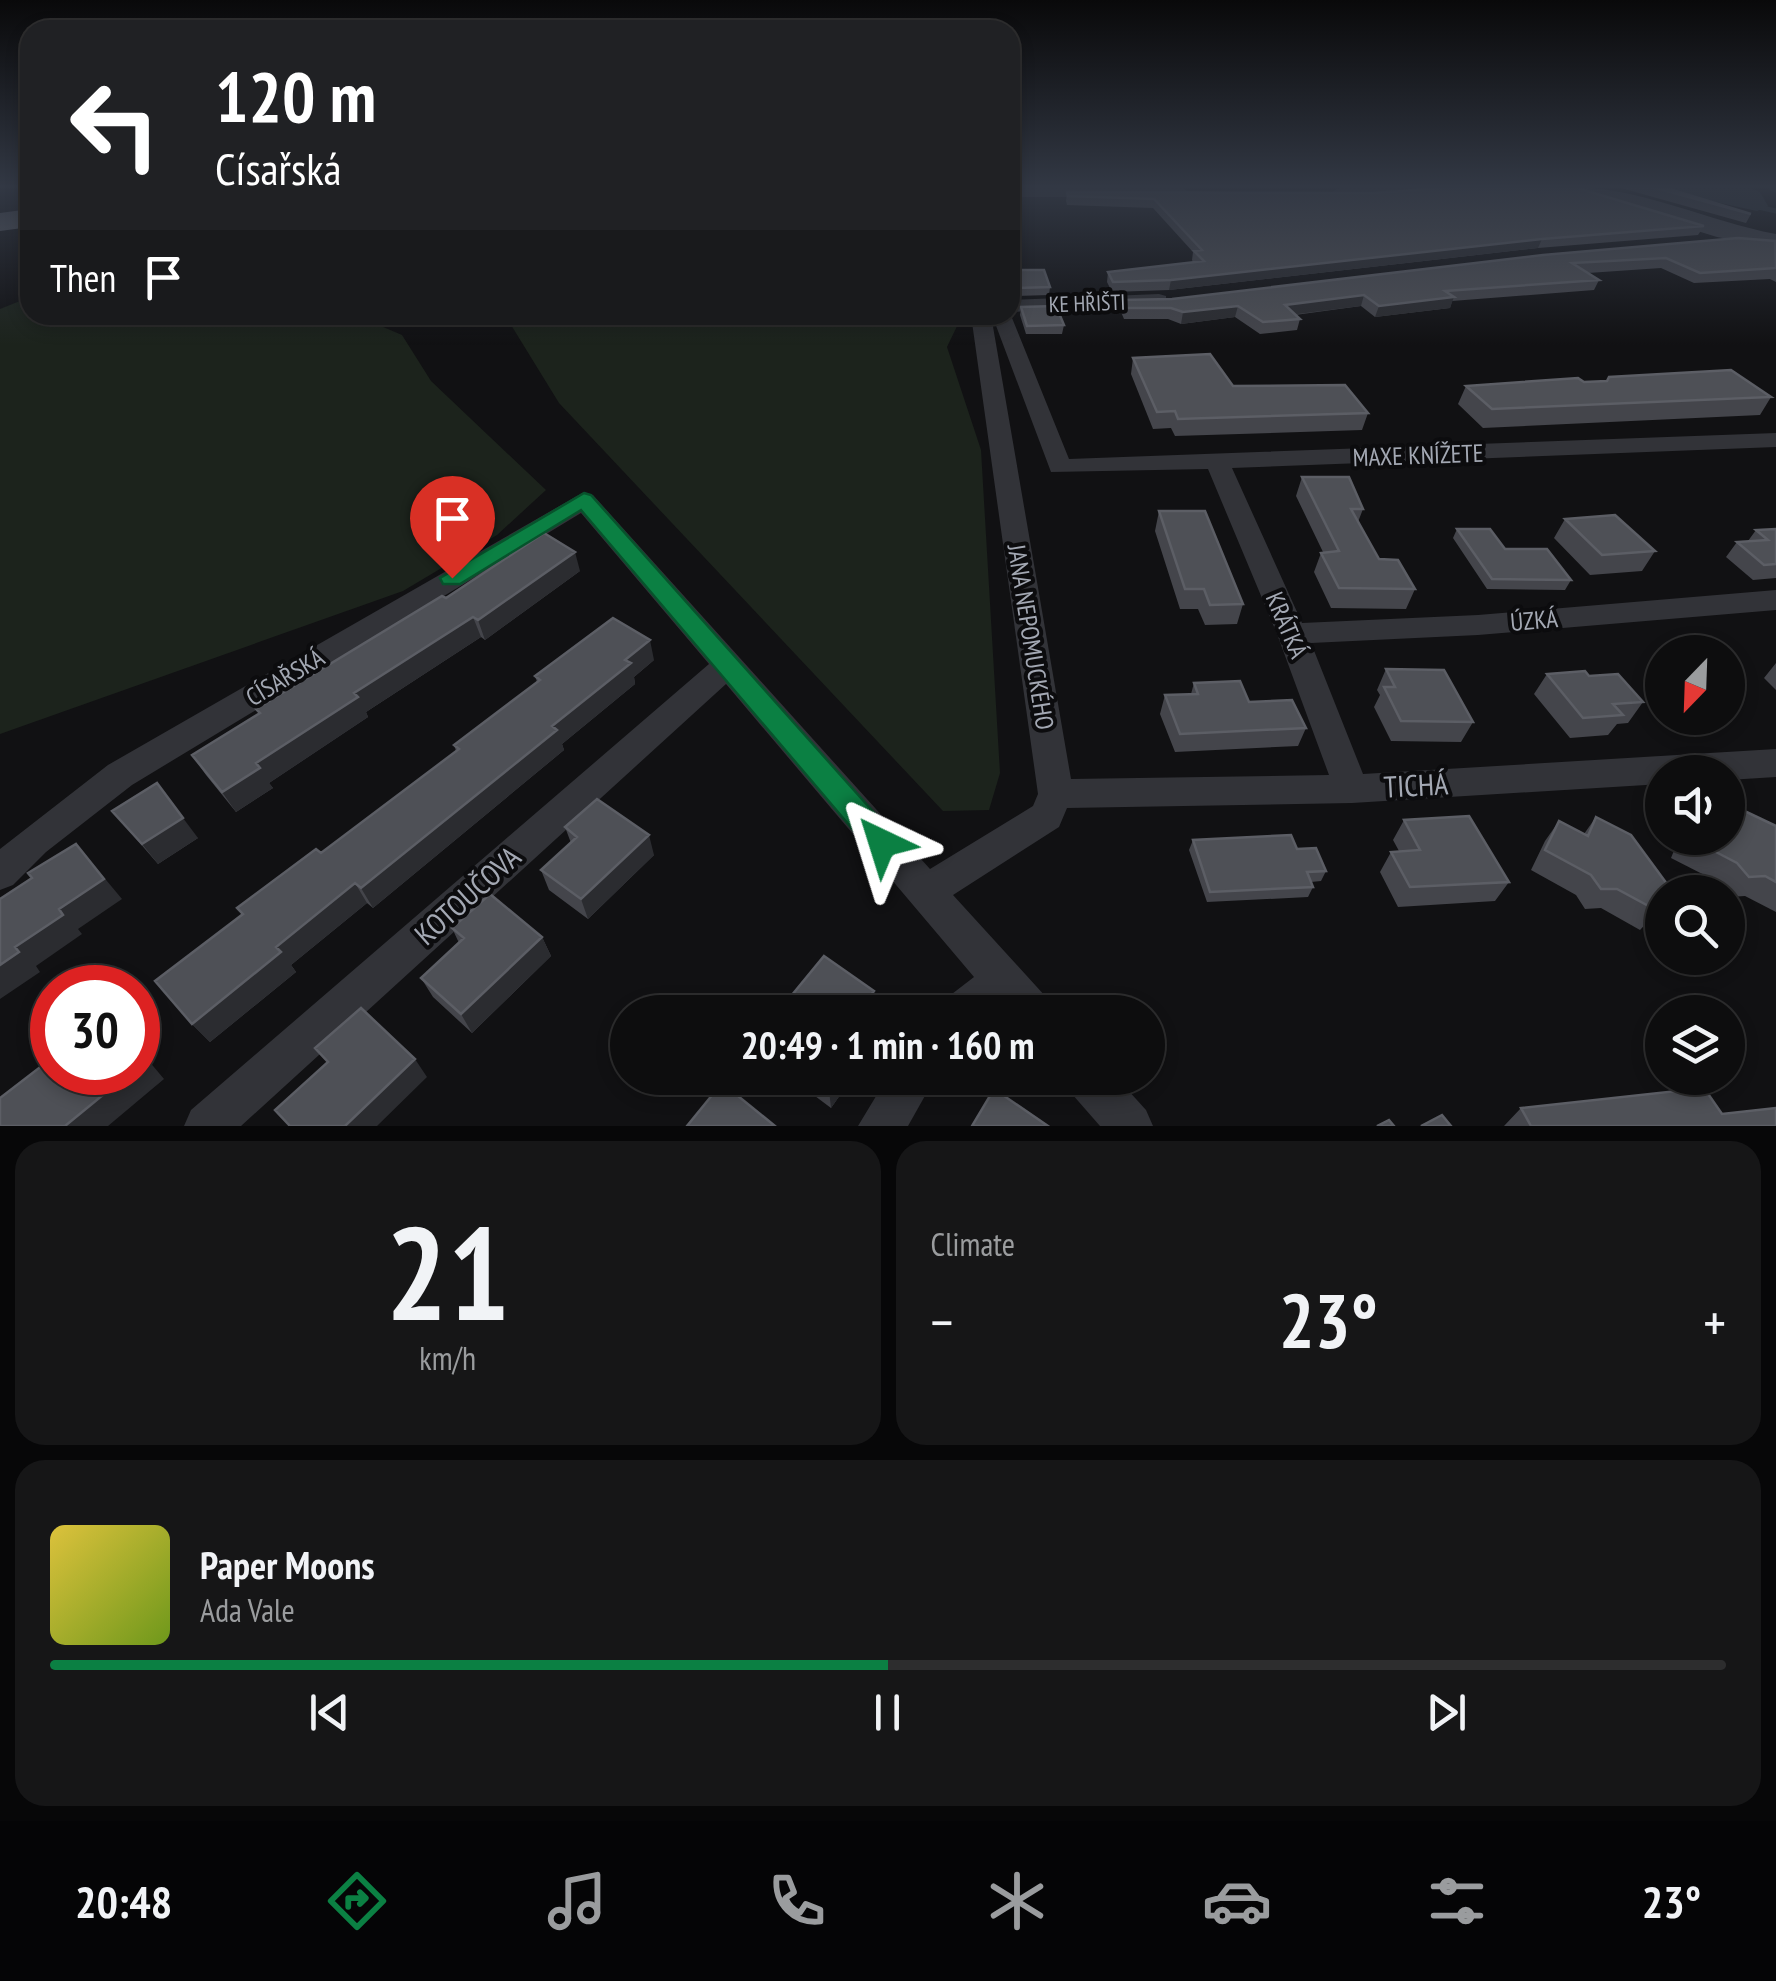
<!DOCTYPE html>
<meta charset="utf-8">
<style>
:root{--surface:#0d0d0e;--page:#161617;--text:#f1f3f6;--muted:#9a9c9e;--line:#2d2d2e;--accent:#0b8043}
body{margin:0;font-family:"PT Sans Narrow",sans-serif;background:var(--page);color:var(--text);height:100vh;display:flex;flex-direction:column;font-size:38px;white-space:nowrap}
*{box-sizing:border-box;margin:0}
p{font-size:32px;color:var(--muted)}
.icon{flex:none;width:55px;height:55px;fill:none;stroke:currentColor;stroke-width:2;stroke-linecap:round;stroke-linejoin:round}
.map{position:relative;height:1126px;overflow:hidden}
.sheet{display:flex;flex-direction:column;gap:15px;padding:15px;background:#070708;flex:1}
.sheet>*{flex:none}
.banner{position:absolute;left:20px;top:20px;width:1000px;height:305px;border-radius:30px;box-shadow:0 5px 15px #0003,0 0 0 2px var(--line);background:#202124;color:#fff;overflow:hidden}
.needle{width:65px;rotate:203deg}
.controls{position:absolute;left:1645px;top:635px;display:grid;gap:20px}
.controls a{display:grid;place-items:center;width:100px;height:100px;border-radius:50%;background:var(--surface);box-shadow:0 5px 15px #0003,0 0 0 2px var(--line);font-size:50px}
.speed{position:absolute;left:30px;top:965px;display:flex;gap:20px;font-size:50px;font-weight:700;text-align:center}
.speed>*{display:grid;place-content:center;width:130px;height:130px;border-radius:50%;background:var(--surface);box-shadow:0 5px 15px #0003,0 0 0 2px var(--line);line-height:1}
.speed .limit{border:15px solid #d22;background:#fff;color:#111}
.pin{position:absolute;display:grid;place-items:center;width:85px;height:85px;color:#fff;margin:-102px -42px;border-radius:50% 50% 50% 0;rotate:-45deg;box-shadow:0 0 10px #0007}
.pin .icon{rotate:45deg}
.me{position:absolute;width:110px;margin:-55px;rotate:319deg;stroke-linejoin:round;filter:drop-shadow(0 0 8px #0008)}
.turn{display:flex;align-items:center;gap:35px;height:210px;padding:0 30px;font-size:45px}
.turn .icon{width:130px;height:130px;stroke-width:2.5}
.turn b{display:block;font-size:70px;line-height:85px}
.then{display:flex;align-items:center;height:95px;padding:0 30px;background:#0003;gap:20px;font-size:38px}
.big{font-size:75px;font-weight:700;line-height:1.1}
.sheet .widget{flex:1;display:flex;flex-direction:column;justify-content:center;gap:15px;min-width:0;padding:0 35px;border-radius:30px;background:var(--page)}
.sheet .dial{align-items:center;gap:0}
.dial b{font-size:130px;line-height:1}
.song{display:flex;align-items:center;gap:30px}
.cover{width:120px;height:120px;border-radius:15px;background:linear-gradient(135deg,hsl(50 70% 55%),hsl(80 70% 35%))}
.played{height:10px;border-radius:5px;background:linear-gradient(90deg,var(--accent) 50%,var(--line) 50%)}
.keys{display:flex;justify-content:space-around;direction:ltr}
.heat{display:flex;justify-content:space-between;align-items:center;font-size:55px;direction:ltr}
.sheet .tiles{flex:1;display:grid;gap:15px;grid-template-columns:1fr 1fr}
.widget:last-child{grid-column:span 2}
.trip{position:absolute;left:610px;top:995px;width:555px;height:100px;border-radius:50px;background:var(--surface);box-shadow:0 5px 15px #0003,0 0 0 2px var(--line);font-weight:700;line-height:100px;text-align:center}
.tab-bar{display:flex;height:160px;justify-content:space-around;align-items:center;background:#050506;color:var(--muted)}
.tab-bar .icon{width:70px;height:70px}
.tab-bar .current{color:var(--accent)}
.tab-bar b{font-size:45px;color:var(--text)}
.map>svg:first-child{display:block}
.green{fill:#1c231c}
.water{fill:#283036}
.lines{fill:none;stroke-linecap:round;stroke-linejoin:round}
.stream{stroke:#283036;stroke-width:5}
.minor{fill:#323338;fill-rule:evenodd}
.secondary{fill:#404248;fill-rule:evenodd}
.motorway{fill:#5e6169;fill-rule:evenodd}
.wall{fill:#44454b}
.shaded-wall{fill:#2b2c30}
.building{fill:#4e5056;stroke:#5c5e65;stroke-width:2.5}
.route{fill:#0b8043;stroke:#07532c;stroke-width:2.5}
.labels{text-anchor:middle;stroke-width:8;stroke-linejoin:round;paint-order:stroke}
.far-street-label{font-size:22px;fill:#a3a8b3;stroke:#0c0c0e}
.street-label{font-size:25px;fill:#a3a8b3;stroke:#0c0c0e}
.near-street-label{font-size:30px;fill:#a3a8b3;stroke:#0c0c0e}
</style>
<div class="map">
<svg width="1776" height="1126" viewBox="0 0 1776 1126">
<rect width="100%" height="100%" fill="#111113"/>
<path class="green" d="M30,297v18h325l47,20 29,46 115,109 -49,45 -94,56 -403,143v-425z
M505,315h437l17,7 -12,25 34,103 19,323 -11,37 -46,1 -384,-408z"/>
<path class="water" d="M1649,187h99l12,5 8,14 -11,5 -14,-3z"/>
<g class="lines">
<path class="stream" d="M1769,187l7,3
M1754,206l22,5"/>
<path class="minor" d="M1010,187h171l8,5 -8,5h-171z
M1367,187h93l-8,5 -113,6 -8,-5 8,-5z
M1159,294l7,2v8l-156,8v-12z
M1010,313l59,146 707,-26v14l-544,21 70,155 176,-8 298,-25v20l-298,25 -167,8 52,131 413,-25v28l-48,3v-8h-66v12l-310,19 -285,5 -8,19 -106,68 93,102 6,15h-48l-3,-3 -5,3h-54l6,-15 26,-20 -248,-293 -485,442h-57l7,-16 518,-446 -128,-151 -449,272 -86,67 -33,33 -13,5v-41l108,-84 476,-273 9,3 337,374 103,-63 5,-12 -67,-479h20l80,464 258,-4 -52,-141 -69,-165 -157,3 -59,-157z
M887,1078h48l-27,48h-50z
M1066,1078h51l29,32 7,16h-53l-28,-32z"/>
<path class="secondary" d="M1568,187c70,-1 139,34 208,47v14l-59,-11 -146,-45z"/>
<path class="motorway" d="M30,209v18l-30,4v-18z"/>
</g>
<path class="wall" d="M1606,187h57l88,27 -5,9 -125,-35z
M1067,192l307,1 330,33 -6,9 -160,13 -369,42 -57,2 -5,-10 1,-10 85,-10 -1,-2 1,-8 -40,-44 -86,-3 -1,-4z
M1776,242v40l-6,-3 -76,4 -33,-15 -73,5 11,7 -5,10 -142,11 -2,7 -75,9 -14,-11 -66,9 5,4 -3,11 -37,4 -25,-17 -54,7 -13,-5h-44l-3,-7 1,-12 50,-1z
M1010,270l40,17 -1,8 -35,1 -4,-13z
M1021,307l43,18 -2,9h-36l-6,-19z
M1133,358l100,28 135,27 -6,17 -187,6 -4,-8 -18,1 -22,-55z
M1584,382l187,15 -11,18 -277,13 -25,-24 8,-18z
M1302,477l61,32 -5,13 21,37 36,30 -9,20 -75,-1 -17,-36 7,-19 2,-1 -27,-56z
M1159,511l84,93 -6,20 -32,1 -7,-16h-18l-25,-78z
M1565,519l90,32 -13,20 -52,4 -36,-37z
M1457,529l48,20 66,31 -6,10 -78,-1 -34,-51z
M1776,529v49l-23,2 -27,-23 11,-15 11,-1 8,-11z
M580,571l-95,69 -4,-3 -115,75 2,5 -99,66 4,5 -37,24 -30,-37 -14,-20 67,-41 -3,-5 190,-111z
M654,660l-20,17 1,7 -73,60 2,6 -191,158 -6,-5 -76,62 5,7 -86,70 -18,-18 50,-110 -5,-6 84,-55 135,-102 -2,-6 83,-63 -2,-6z
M1776,663v27l-12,-12z
M1386,669l87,53 -12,20 -70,-1 -17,-34 6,-12 -3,-5z
M1547,674l42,2 54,26 -15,21 -11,1 -9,11 -38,3 -36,-44z
M1194,683l55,19 57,26 -8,18 -123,6 -15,-38 5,-19 26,-1z
M1736,807l40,19v86l-31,-16 -16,1 -11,-15 -47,-24 8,-20h49v-21z
M112,811l86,27 -40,26z
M1596,817l62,94 -18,19 -39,-22 -16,1 -9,-14 -45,-25 14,-29 14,-20 25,13z
M1404,820l105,62 -14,19 -97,6 -18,-35 11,-20 8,-1 -6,-11z
M565,827l89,28 -66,64 -39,-29 -8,-20 30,-27z
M1193,840l104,9 29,22 -5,10 -10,1 2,5 -5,10 -101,5 -18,-52z
M452,928l90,9 9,19 -79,77 -39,-36 -12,-19 38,-35z
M791,1078h61l-21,30z
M1521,1108l201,6 54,12h-272z"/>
<path class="shaded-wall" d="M1542,239l-4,9 -369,42 2,-10z
M1364,295l-3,11 -79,10 3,-11z
M1454,297l-4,11 -75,9 4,-11z
M1238,306l-3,11 -54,7 2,-12z
M575,552l5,19 -95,69 -7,-20z
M473,617l8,20 -115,75 2,5 -99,66 4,5 -37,24 -14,-20 34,-29 98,-70z
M650,640l4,20 -20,17 1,7 -73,60 2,6 -191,158 -12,-20 191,-162 73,-66z
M183,818l15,20 -40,26 -16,-20z
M649,835l5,20 -66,64 -7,-20z
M76,844l46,55 -44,30 4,5 -46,32 4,6 -40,27v-34l15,-18 44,-38z
M355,883l12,20 -76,62 5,7 -86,70 -18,-18 84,-77z
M542,937l9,19 -79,77 -11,-19z
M874,991v19l-1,2h-15z
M138,1048l26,31 -56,47h-43l66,-54h7z
M415,1059l12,18 -50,49h-32z
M838,1078h14l-21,30 -2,-18z"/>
<path class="building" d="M1455,187h119l130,39 -162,13 -371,41 -58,2 -5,-10 96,-11 -10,-10 8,-1 -48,-51 -86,-3 -1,-4 307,1z
M1652,187h11l88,27z
M1738,238l37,3 1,27 -76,5 -34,-15 -94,5 27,17 -154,11 9,6 -75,9 -15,-11 -79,10 15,14 -37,3 -25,-16 -55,6 -12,-4h-45l-4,-8 50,-1 371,-44z
M1010,270h34l6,17 -35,1z
M1056,306l8,19 -37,1 -6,-19z
M1210,354l23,32 112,-1 23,28 -190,6 -3,-8 -18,1 -24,-54z
M1731,370l40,27 -279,12 -26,-23 112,-8 6,4 23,-1 2,-4z
M1302,477h47l14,32h-12l28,50 19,1 17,29 -76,-1 -18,-35 18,-2z
M1159,511h46l38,93 -33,1 -6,-16h-19z
M1615,515l40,36 -53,4 -37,-36z
M1457,529h33l15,20h42l24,31 -79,-1z
M1776,529v35l-12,1 -27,-23 31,-2 -12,-10z
M544,533l31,19 -97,68 -5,-3 -119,76 4,4 -102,66 4,5 -38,24 -30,-37 68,-42 -4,-4 186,-113 4,2z
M613,618l37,22 -25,20 6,3 -79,63 5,4 -196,158 -6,-5 -79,64 5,5 -89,72 -37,-43 88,-67 -6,-6 79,-59 5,4 138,-104 -5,-4 86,-65 -5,-4z
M1386,669l58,1 29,52 -72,-1 -17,-34h11z
M1585,671l4,5 29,-2 25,28 -30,2 10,11 -40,3 -36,-44z
M1240,681l9,21 43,-2 14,28 -126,6 -15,-39 33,-1 -4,-11z
M157,783l26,35 -41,26 -30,-33z
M597,799l52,36 -68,64 -40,-29 36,-33 -12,-10z
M1736,807l40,19v56l-11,-6 -16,1 -12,-14 -48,-25h39v-15l2,1z
M1469,816l40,66 -99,5 -19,-35 29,-2 -16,-30z
M1596,817l35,18 36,49 -3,8h-2l-4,19 -41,-22h-16l-10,-14 -46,-25 14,-29 29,15z
M1291,835l6,14 19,-1 10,23 -19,1 6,15 -103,5 -17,-52z
M76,844l28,35 -45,30 4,6 -48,32 4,5 -19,13v-66l32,-21 -4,-5z
M490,894l52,43 -81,77 -40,-36 43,-40 -12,-10z
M824,956l50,35 -16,21h-80z
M361,1008l54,51 -70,67h-55l-15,-16 53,-48 -13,-14z
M138,1052l7,9 -7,6z
M52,1058v14h79l-66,54h-65v-28z
M812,1078h26l-9,12z
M722,1083l53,43h-88z
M1704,1088l18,26 54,-6v18h-245l-10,-18z
M994,1089l54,37h-76z
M1442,1115l9,11h-30z
M1389,1120l5,6h-17z"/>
<linearGradient id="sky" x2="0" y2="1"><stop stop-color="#09090a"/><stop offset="0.54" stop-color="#323844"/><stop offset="1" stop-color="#323844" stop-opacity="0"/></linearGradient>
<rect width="1776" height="345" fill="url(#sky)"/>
<path class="route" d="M584,493l7,2 302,339 5,9 -5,9 -11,4 -10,-4 -291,-342 -121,74h-17l-3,-6z"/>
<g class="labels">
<g class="far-street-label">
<text transform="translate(1087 303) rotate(-2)" y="8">KE HŘIŠTI</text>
</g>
<g class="street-label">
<text transform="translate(1418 455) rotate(-2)" y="9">MAXE KNÍŽETE</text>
<text transform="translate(1534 620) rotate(-5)" y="9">ÚZKÁ</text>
<text transform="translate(1287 625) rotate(67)" y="9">KRÁTKÁ</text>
<text transform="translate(1031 637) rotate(81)" y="9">JANA NEPOMUCKÉHO</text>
<text transform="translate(285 677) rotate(-31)" y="9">CÍSAŘSKÁ</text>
</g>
<g class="near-street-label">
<text transform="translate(1416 786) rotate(-3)" y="10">TICHÁ</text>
<text transform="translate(468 896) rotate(-42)" y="10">KOTOUČOVA</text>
</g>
</g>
</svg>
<div class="controls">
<a><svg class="needle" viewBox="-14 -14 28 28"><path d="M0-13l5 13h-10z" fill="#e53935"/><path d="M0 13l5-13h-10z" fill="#9a9c9e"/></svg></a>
<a><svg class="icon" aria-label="sound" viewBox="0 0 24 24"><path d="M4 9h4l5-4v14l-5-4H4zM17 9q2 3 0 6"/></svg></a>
<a><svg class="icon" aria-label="search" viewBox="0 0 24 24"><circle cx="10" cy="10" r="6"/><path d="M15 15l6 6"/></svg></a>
<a><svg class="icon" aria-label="layers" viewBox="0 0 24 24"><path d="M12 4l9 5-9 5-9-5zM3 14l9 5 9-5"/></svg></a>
</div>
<div class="speed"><div class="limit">30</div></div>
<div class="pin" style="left:452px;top:578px;background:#d93025"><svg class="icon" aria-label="arrive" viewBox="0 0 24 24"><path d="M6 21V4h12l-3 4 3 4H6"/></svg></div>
<svg class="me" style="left:882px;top:843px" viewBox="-20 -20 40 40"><path d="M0-17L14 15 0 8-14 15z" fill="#0b8043" stroke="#fff" stroke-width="4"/></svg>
<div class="trip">20:49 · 1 min · 160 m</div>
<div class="banner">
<div class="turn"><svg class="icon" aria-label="left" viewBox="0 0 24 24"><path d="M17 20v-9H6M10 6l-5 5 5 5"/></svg><div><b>120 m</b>Císařská</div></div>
<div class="then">Then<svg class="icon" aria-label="arrive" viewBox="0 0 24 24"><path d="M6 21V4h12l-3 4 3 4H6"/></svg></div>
</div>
</div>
<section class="sheet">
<div class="tiles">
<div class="widget dial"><b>21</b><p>km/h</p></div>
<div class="widget"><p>Climate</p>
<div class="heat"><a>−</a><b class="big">23°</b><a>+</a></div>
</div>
<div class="widget">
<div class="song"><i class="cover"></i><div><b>Paper Moons</b><p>Ada Vale</p></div></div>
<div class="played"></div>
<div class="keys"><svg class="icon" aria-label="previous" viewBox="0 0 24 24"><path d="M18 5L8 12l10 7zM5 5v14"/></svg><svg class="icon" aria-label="pause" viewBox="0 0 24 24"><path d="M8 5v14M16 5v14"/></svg><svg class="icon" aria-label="next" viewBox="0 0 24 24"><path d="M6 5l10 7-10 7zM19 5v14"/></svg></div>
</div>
</div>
</section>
<nav class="tab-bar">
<b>20:48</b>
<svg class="icon current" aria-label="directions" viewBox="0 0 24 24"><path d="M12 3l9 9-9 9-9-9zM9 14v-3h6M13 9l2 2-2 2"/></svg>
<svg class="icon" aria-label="music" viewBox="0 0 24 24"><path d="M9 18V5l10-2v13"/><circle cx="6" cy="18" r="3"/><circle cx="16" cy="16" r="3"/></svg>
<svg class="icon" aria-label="phone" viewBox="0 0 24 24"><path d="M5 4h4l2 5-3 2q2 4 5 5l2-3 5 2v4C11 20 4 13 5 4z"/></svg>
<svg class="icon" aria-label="climate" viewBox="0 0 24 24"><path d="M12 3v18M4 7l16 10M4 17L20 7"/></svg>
<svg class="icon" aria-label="car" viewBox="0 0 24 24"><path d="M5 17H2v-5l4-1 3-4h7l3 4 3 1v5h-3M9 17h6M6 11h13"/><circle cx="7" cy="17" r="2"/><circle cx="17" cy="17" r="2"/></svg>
<svg class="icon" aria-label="filters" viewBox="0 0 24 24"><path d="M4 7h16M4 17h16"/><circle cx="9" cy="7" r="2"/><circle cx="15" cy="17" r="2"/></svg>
<b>23°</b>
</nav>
